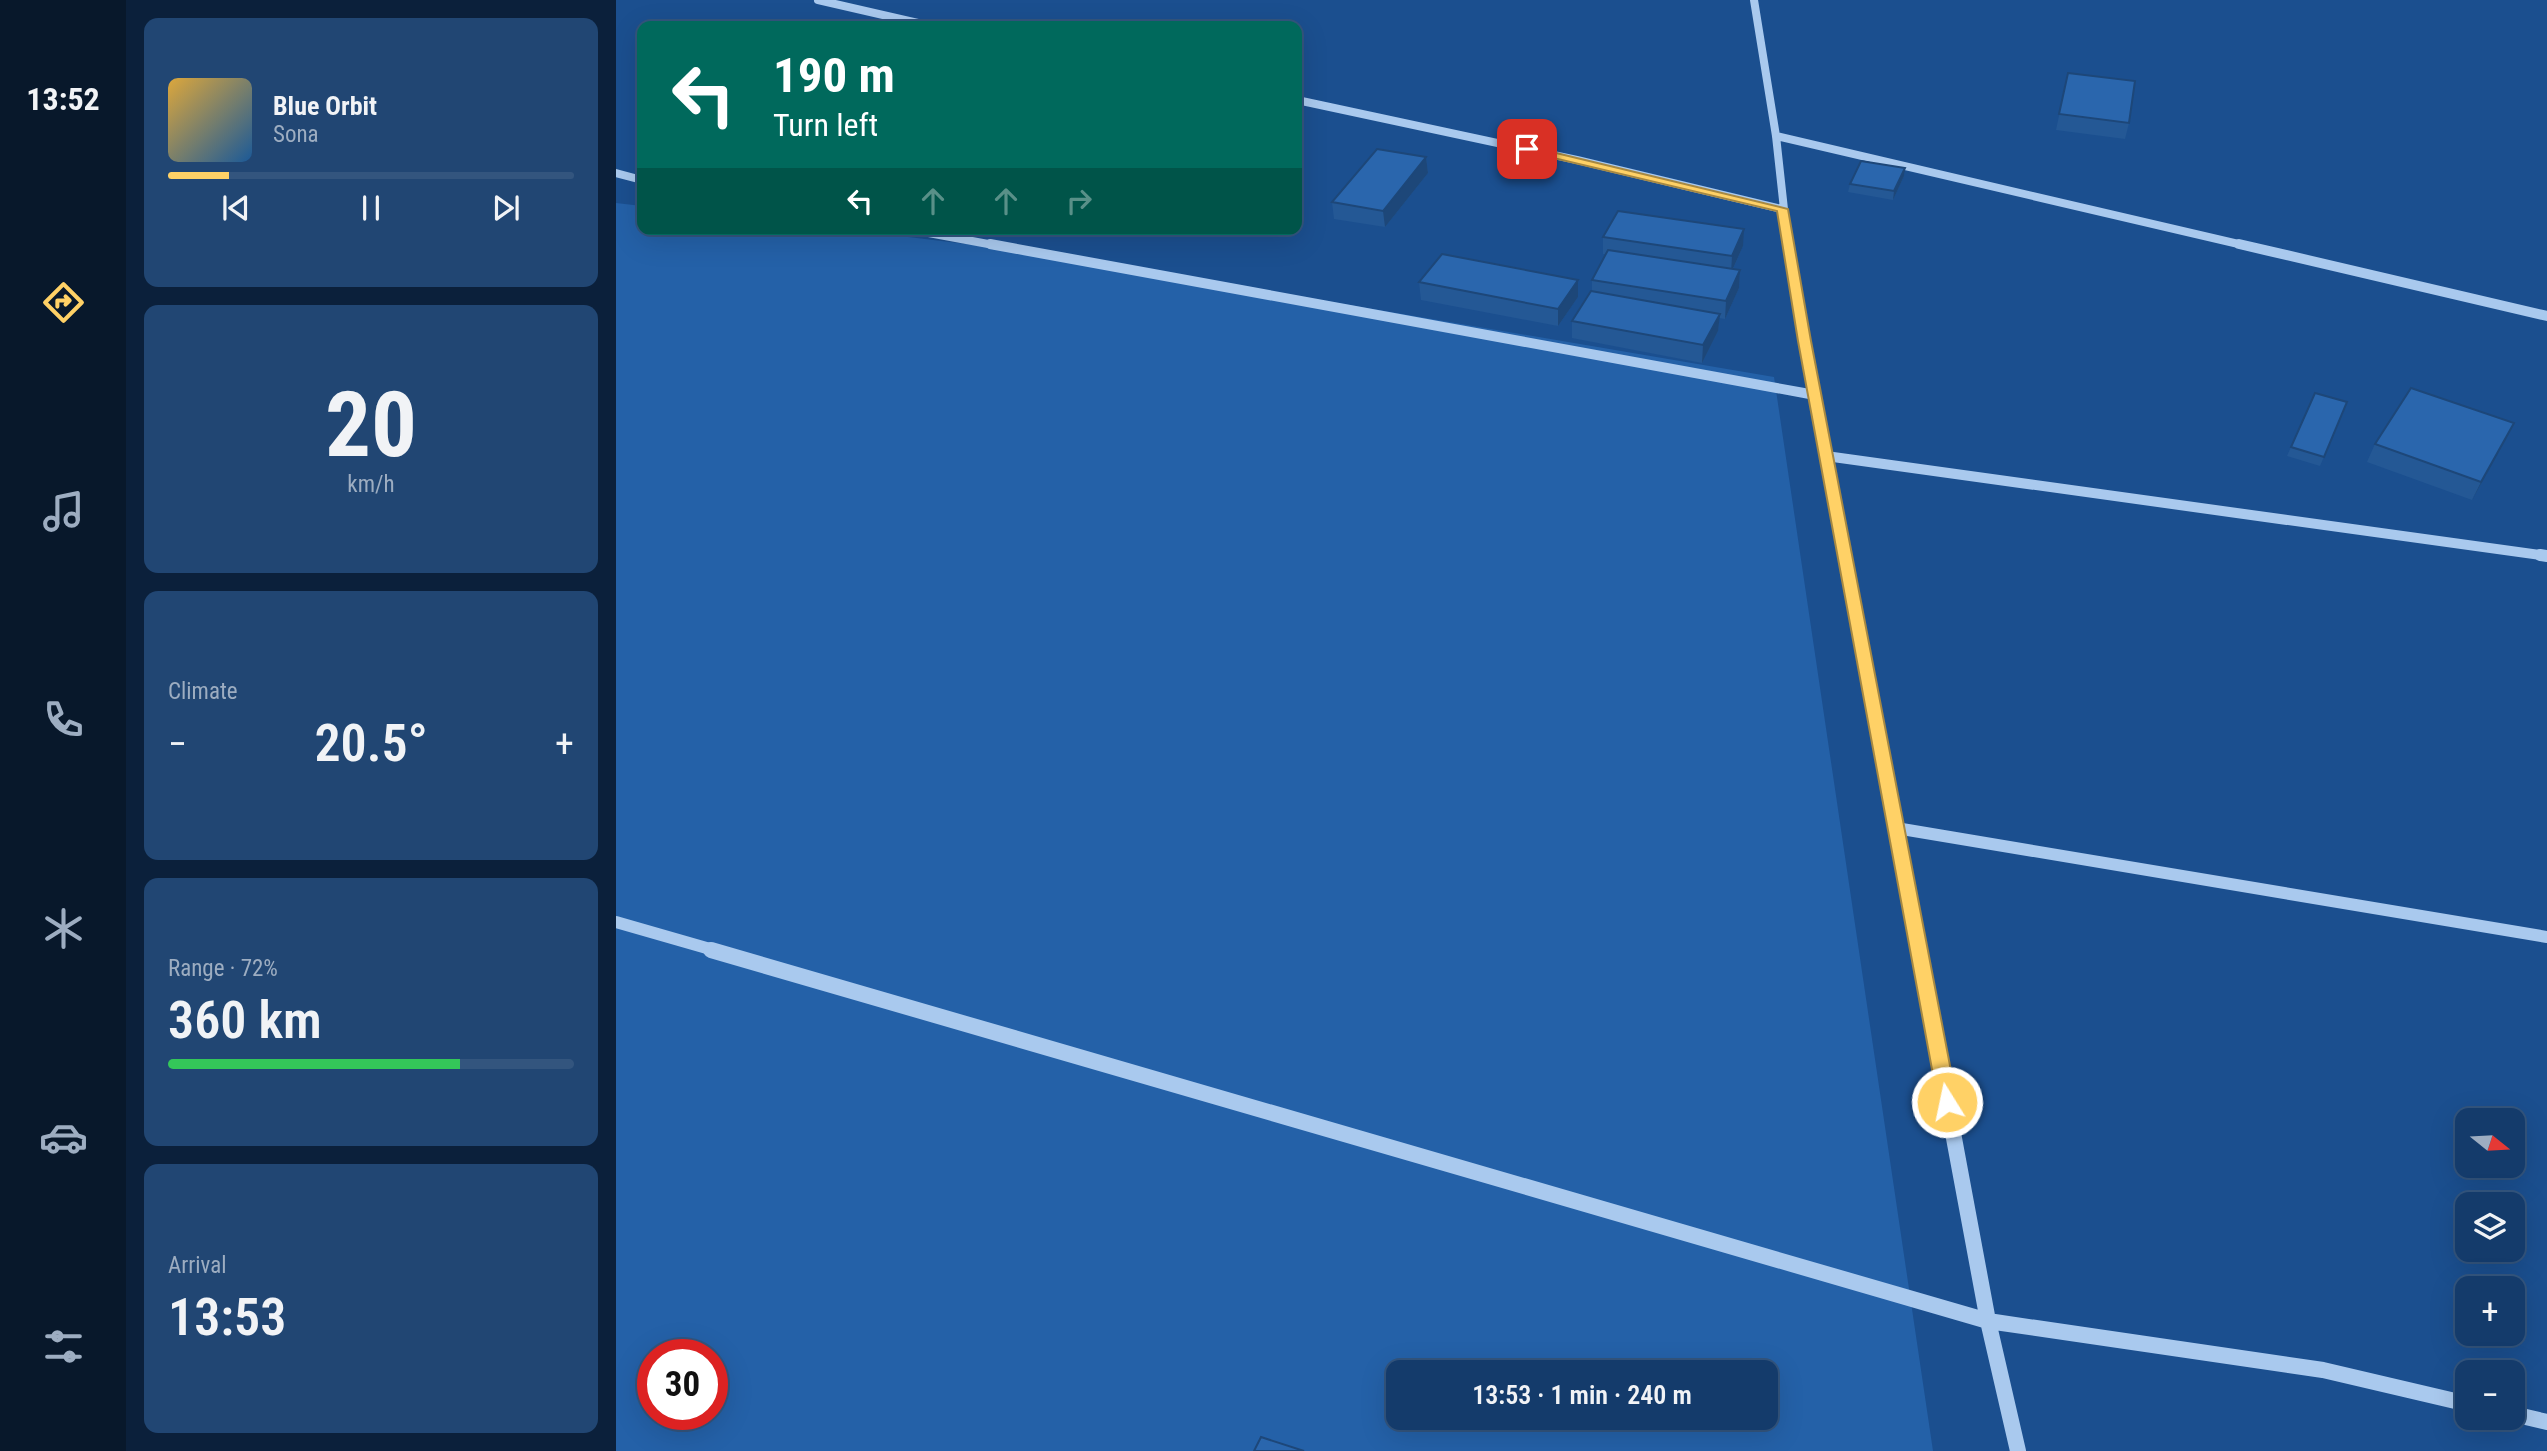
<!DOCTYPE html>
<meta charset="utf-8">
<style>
:root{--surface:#143b6b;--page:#214673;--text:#f1f3f6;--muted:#9dadc1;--line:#33557e;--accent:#ffd166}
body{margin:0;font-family:"Roboto Condensed",sans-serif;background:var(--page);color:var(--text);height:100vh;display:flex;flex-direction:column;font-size:26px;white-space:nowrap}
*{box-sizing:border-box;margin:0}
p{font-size:23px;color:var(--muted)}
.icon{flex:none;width:38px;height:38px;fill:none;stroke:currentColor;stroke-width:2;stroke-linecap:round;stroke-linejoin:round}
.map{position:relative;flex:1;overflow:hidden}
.details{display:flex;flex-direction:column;gap:18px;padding:18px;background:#0b203b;width:490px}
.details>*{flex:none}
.guide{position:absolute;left:21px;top:21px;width:665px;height:214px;border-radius:14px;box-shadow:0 7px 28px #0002,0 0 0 2px var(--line);background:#00695c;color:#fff;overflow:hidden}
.needle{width:46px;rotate:108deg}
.controls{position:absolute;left:1839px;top:1108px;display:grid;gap:14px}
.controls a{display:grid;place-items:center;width:70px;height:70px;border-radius:14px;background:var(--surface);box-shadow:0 7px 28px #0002,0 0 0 2px var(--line);font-size:35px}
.speed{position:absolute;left:21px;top:1339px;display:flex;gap:14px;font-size:35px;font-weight:700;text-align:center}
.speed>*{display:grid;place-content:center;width:91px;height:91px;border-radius:50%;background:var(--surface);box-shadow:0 7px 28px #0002,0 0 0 2px var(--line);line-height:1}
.speed .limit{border:10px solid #d22;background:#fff;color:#111}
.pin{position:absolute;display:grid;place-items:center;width:60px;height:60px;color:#fff;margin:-30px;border-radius:14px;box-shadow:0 4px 10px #0006}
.me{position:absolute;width:77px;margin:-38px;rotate:350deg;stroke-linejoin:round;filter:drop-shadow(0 0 5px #0008)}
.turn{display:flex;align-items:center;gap:24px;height:147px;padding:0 21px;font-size:32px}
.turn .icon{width:91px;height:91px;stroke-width:2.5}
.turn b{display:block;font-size:49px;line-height:60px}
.lanes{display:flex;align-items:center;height:66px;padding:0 21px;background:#0003;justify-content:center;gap:35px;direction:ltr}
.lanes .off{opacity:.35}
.big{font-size:52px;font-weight:600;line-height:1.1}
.details .tile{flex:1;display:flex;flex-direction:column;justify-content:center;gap:10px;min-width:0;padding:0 24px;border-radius:14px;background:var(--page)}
.details .dial{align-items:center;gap:0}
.dial b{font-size:91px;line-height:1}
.song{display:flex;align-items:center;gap:21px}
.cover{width:84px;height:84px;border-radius:10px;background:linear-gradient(135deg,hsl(40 70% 55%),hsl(210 70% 35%))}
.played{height:7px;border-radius:4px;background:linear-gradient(90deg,var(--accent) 15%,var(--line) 15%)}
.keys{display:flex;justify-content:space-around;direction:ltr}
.heat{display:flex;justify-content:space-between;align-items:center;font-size:38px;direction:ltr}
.charge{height:10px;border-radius:5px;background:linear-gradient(90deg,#34c759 72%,var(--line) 0)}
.trip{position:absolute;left:770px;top:1360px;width:392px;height:70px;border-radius:14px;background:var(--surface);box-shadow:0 7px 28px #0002,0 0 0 2px var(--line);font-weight:600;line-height:70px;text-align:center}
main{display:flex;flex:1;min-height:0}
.menu{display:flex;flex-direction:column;width:126px;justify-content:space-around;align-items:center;background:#08182b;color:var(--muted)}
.menu .icon{width:49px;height:49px}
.menu .active{color:var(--accent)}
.menu b{font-size:32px;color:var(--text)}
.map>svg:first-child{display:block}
.green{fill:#2461a8;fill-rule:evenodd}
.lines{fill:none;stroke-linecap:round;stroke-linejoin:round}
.minor-far3{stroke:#a9c9ee;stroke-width:8}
.minor-far2{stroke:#a9c9ee;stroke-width:10}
.minor-far1{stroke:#a9c9ee;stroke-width:12}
.minor{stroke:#a9c9ee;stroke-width:16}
.wall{fill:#245895}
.shaded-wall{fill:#1d4779}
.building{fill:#2a66ad;stroke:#1d4779;stroke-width:2}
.route{fill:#ffd166;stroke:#a68842;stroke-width:2}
</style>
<main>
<nav class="menu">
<b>13:52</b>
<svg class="icon active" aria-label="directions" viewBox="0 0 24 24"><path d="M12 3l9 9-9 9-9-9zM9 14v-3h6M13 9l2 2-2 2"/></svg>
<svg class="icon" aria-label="music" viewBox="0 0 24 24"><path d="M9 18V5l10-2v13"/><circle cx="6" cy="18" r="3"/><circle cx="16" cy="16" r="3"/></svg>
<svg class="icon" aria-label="phone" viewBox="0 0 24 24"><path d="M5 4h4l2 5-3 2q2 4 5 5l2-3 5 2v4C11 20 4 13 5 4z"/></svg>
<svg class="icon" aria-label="climate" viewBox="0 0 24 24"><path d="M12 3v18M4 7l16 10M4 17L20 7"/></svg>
<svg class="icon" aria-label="car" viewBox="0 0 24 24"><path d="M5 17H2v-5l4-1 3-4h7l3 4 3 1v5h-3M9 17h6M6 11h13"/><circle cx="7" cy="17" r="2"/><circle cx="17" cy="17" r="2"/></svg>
<svg class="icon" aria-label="filters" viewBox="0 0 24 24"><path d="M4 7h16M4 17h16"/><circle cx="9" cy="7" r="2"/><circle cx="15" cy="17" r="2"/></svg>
</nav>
<section class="details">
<div class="tile">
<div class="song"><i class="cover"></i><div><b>Blue Orbit</b><p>Sona</p></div></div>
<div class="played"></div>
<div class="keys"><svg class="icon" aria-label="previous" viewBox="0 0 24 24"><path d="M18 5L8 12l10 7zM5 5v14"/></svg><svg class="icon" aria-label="pause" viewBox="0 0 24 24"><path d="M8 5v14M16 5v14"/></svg><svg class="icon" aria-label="next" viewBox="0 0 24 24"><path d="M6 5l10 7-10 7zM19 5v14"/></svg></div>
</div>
<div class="tile dial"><b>20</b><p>km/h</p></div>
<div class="tile"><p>Climate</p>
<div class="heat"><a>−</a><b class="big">20.5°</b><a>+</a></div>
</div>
<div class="tile"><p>Range · 72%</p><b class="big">360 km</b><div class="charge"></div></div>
<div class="tile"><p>Arrival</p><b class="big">13:53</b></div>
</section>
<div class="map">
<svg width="1931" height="1451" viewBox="0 0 1931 1451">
<rect width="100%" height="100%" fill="#1b4f8f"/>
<path class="green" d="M0,203l26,3v23h200l207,25 725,123 159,1074h-1317zM37,1354h59v60h-59zM782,1372h368v46h-368z"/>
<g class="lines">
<path class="minor-far3" d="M202,0l113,26
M1138,0l22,136 12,110
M681,100l280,60 205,49
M1160,136l471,110
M0,173l26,7
M291,229l92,17"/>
<path class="minor-far2" d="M374,244l825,151
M1172,244l57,313
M1623,244l308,72
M1210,456l721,100"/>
<path class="minor-far1" d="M1229,555l74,396
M1924,555l7,1
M1280,828l651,109
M0,922l101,29"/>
<path class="minor" d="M95,950l1277,371 335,49 145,34
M1303,950l69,371 30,130
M1897,1414l34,8"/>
</g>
<path class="wall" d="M1452,73l61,50 -4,16 -69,-9z
M810,157l2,16 -43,54 -51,-8 -2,-17z
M1289,168l-1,8 -11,24 -45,-8 2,-8z
M987,237l140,9 -10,23 7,1 -1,18 -14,31 -6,-1 -1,13 -16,32 -130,-25v-17l20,-30v-11l14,-26h-3z
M962,280v17l-20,29 -137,-26 -2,-18z
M1731,402l-27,64 -33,-10 4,-9z
M1889,441l-33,59 -105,-38 8,-18z"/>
<path class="shaded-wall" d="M810,157l2,16 -43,54 -2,-16z
M1289,168l-1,8 -11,24 1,-9z
M1128,229l-1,17 -12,27 1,-17z
M1124,270l-1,18 -14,31 1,-18z
M962,280v17l-20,29v-17z
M1104,314l-2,17 -16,32 1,-18z
M1898,423l-9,18 -33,59 9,-18z"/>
<path class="building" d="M1452,73l67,8 -6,42 -70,-9z
M761,149l49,8 -43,54 -51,-9z
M1245,161l44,7 -11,23 -44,-7z
M1002,211l126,18 -12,27 -129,-19z
M992,250l132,20 -14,31 -134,-21z
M826,254l136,26 -20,29 -139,-27z
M975,291l129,23 -17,31 -131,-24z
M1795,388l103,35 -33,59 -106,-38z
M1699,393l32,9 -23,55 -33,-10z
M645,1437l43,14h-50z"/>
<path class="route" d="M911,146l261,63 23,132 146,761 -3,6 -7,3 -7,-3 -2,-6 -140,-761 -21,-130 -253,-60v-4z"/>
</svg>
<div class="controls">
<a><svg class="needle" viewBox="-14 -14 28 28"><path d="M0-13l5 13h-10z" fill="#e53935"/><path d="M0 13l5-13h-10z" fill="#9dadc1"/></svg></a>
<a><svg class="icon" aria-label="layers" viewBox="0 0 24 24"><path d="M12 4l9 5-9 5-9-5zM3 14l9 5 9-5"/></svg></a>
<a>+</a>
<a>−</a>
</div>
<div class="speed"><div class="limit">30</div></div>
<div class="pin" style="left:911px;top:149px;background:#d93025"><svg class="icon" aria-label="arrive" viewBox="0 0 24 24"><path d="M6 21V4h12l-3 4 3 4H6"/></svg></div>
<svg class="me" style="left:1331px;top:1102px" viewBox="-20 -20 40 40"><circle r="17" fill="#ffd166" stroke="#fff" stroke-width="3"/><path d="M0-11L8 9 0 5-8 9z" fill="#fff"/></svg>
<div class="trip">13:53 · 1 min · 240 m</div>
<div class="guide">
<div class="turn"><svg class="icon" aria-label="left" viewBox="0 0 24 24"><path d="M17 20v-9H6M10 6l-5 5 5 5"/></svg><div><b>190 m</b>Turn left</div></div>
<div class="lanes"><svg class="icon" aria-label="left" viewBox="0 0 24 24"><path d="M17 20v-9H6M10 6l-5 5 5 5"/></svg><svg class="icon off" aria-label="ahead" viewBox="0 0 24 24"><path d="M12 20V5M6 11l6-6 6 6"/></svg><svg class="icon off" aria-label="ahead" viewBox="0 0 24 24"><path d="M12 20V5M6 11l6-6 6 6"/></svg><svg class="icon off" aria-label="right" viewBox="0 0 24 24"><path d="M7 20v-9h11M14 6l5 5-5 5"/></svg></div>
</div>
</div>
</main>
